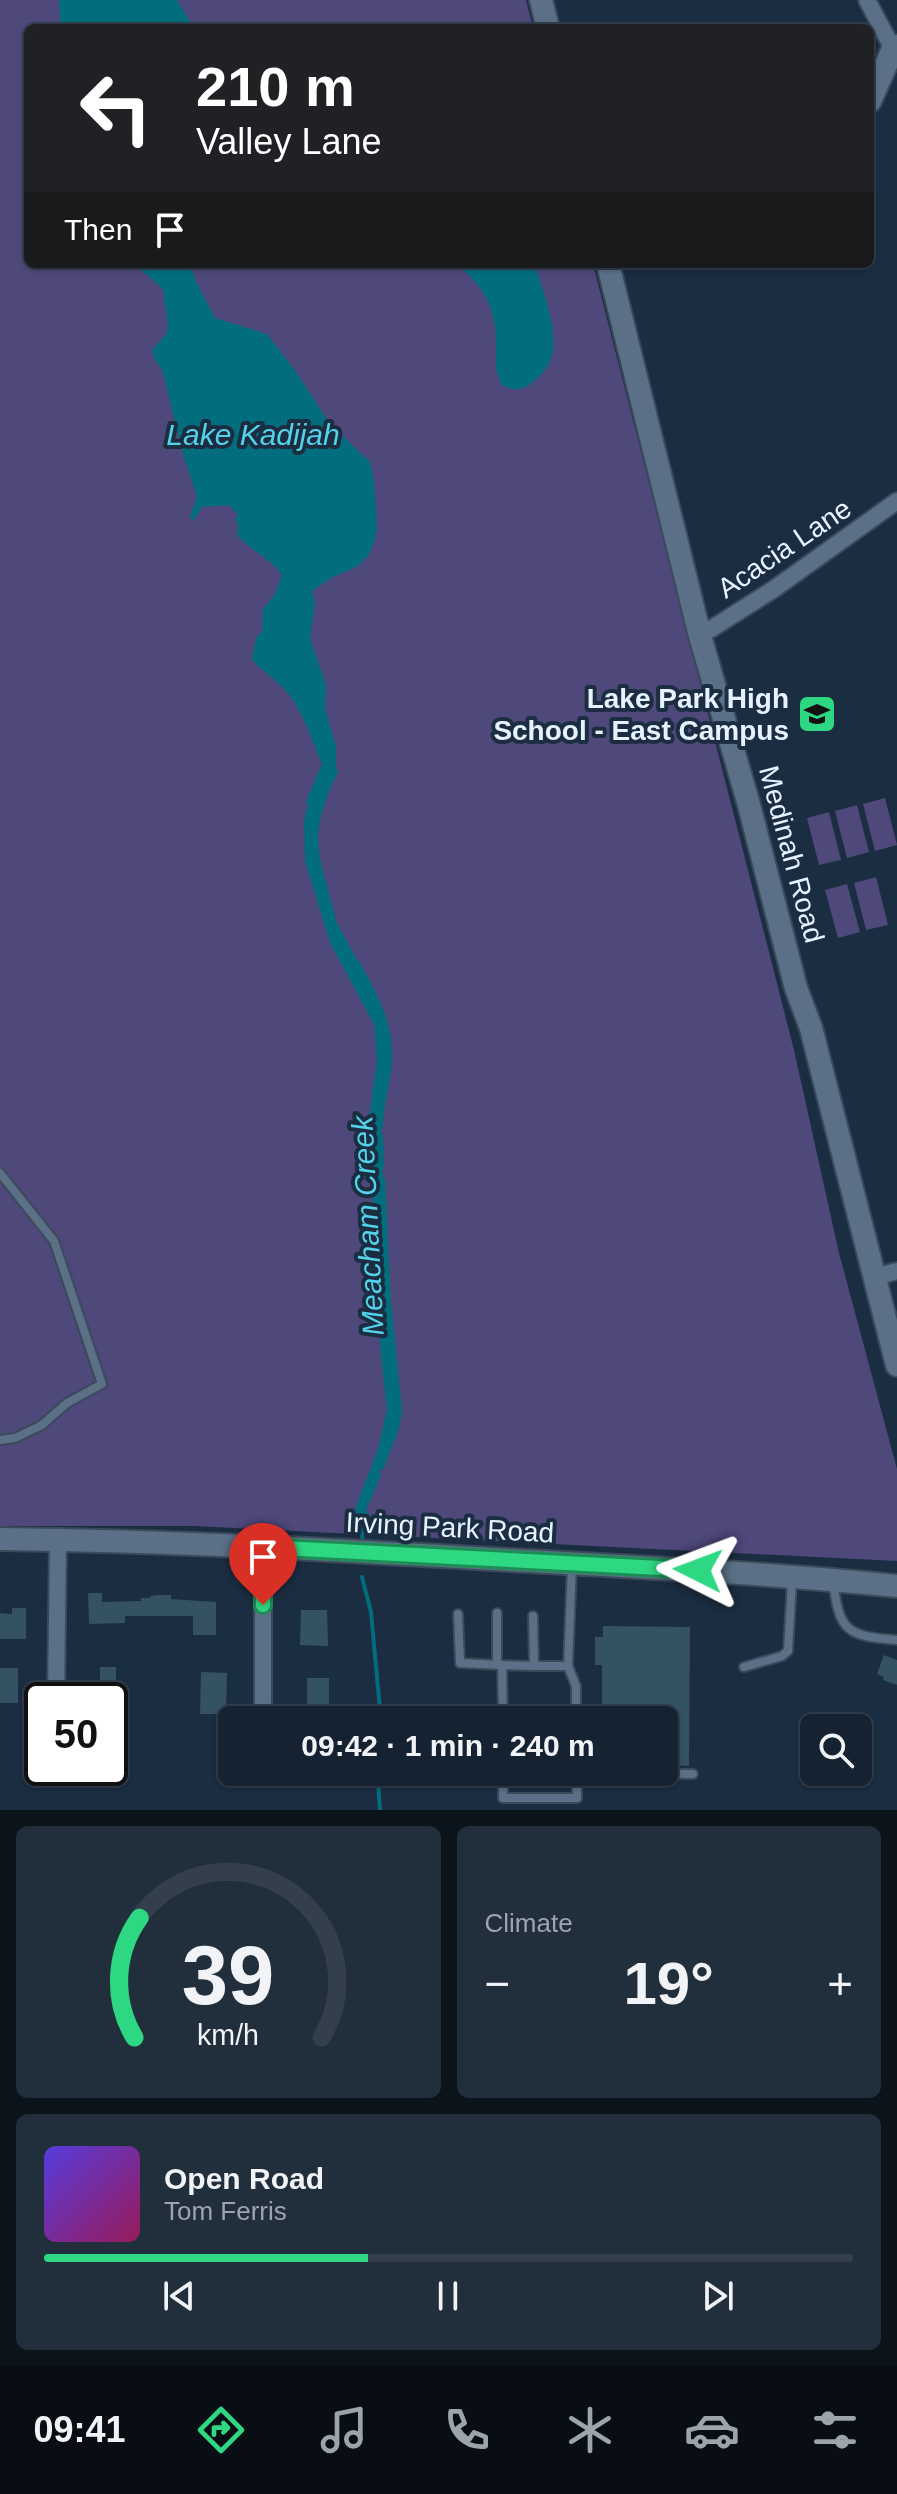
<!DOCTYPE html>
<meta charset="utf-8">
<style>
:root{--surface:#142231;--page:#212f3d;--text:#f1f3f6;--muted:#9da4ab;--line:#333f4d;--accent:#2ed883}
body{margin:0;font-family:Helvetica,sans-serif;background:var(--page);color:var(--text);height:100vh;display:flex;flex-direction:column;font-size:30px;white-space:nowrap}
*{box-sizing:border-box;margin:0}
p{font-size:26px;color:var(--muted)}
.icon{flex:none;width:44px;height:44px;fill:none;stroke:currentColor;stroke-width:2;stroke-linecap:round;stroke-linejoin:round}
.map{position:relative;height:1810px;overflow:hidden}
.panel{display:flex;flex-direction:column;gap:16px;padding:16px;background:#0b131b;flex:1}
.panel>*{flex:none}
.hud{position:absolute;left:24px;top:24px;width:850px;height:244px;border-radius:12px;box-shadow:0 2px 6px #0004,0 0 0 2px var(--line);background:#202124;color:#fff;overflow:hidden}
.buttons{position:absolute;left:800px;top:1714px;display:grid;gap:16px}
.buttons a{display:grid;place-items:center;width:72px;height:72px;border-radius:12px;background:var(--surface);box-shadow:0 2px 6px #0004,0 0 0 2px var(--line);font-size:40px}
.speed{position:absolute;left:24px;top:1682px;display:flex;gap:16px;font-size:40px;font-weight:700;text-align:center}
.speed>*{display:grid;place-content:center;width:104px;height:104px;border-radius:50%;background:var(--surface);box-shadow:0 2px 6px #0004,0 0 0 2px var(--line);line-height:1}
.speed .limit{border:4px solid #111;border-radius:12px;background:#fff;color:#111}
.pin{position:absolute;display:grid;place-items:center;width:68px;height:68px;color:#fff;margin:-82px -34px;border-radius:50% 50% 50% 0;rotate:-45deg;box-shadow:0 0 8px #0007}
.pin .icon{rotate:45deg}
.me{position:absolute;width:88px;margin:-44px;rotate:273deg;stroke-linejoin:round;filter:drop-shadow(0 0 6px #0008)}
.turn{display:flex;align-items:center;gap:28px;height:168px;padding:0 40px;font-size:36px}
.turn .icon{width:104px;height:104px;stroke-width:2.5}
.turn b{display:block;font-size:56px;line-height:68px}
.then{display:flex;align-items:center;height:76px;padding:0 40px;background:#0003;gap:16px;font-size:30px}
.big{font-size:60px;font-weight:700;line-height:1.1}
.panel .tile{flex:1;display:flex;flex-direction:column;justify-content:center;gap:12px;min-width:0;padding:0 28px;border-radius:12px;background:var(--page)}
.panel .dial{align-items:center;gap:0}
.dial svg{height:208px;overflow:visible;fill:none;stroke:var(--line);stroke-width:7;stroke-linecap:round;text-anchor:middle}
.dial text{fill:var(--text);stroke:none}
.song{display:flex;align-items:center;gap:24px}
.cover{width:96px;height:96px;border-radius:12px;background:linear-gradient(135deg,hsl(250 70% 55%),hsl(330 70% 35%))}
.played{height:8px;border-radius:4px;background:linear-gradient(90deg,var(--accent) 40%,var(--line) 40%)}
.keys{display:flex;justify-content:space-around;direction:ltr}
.heat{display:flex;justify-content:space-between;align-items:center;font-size:44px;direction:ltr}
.panel .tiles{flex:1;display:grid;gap:16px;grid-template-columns:1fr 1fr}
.tile:last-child{grid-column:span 2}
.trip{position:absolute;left:218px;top:1706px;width:460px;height:80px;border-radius:12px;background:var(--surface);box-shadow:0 2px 6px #0004,0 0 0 2px var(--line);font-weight:700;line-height:80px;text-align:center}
.tab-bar{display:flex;height:128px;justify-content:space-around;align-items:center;background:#080e14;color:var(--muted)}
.tab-bar .icon{width:56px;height:56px}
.tab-bar .current{color:var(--accent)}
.tab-bar b{font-size:36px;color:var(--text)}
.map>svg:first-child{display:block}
.green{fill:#4e487b}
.water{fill:#026d7d}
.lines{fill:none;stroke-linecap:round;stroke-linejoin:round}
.stream{stroke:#026d7d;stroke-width:4}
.building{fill:#345261}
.lane-casing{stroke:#3a4a5b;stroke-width:12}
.street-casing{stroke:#3a4a5b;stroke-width:20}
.secondary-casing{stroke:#3a4a5b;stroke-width:26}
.lane{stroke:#5b7086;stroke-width:8}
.street{stroke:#5b7086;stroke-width:16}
.secondary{stroke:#5b7086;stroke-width:22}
.route-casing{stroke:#1e8c55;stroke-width:20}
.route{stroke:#2ed883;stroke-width:14}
.labels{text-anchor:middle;stroke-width:8;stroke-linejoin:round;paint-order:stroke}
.street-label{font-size:28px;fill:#e6f2ff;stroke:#1b2d41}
.poi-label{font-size:28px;font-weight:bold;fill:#e6f2ff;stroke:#1b2d41;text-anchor:end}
.water-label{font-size:30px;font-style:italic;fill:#53d2ea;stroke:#1b2d41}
</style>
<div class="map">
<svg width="897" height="1810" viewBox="0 0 897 1810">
<rect width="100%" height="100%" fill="#1b2d41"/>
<path class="green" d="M0,0h526l7,28h-505v236h565l201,786 45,203 58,216v92l-703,-35h-194z
M885,798l12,47 -22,6 -12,-47z
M857,805l12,47 -22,6 -12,-47z
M829,812l12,48 -22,5 -12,-47z
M876,877l12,48 -22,5 -12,-47z
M847,884l13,48 -22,6 -13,-48z"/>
<path class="water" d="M59,0h118l17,28h-134z
M140,264l13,3v-3h37l6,18 19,36 52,16 29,38 34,52 40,38 4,19 3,47 -3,15 -6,13 -10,10 -27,12 -19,13 3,13 -5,35 16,46 -1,24 11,38v24l-17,39 -4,21 2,21 20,71 30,56 19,45 4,35 -3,26 -6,20v28l8,169 11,109 -7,32 -28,62 -1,5 10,16 -4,5 -17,1 -5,-5 30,-78 9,-39 -7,-64 -11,-228 8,-58 -3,-36 -44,-81 -25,-82 -1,-39 4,-20 15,-36c-10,-23 -21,-58 -38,-76 -10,-12 -23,-18 -33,-31l4,-21 6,-7 1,-22 12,-15 7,-19c-12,-17 -32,-25 -45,-40l1,-11 -3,-5 3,-4 -8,-9c-10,-2 -16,2 -27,0l-10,15 -3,-5 7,-19 -14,-43 -21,-85 -7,-9 -3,-10 14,-16 2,-10 -5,-35 -23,-20z
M457,264h77c9,24 27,73 16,97 -3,8 -9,14 -15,19 -10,10 -20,12 -33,5 -9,-15 -5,-28 -6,-44 -1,-36 -13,-54 -39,-77z"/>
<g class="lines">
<path class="stream" d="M308,802l15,-36 5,2
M328,897c-17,-57 -17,-71 8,-126
M356,960c17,30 36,63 34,99 -1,23 -9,44 -9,68
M381,1135l1,32
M382,1467l15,-39 3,-17 -11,-109 -6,-123
M363,1540l-2,-8 9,-1 4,-5 -10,-16 15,-35
M362,1577l9,35 10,108
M379,1772l-1,10 2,28"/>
</g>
<path class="building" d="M88,1593h14v9l39,-1v-3h10l-1,-2 8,-1h13v4l45,3v33h-23v-19h-68v7l-36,1z
M12,1608h14v31h-26v-26l12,1z
M301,1610h26l1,36 -28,-1z
M603,1626l87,1 -1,139 -25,-1v-45h-62v-55h-7v-28h8z
M884,1655l13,5v25l-14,-5 1,-3 -7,-3z
M100,1667h16v23h-4v10h-12z
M0,1668h18v35h-18z
M201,1672l26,1 -1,41h-26z
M307,1678h22v42h-22z"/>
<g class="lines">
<defs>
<path id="lane" d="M0,1173l54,68 48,143 -35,19 -25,22 -27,13 -15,2
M572,1564l-4,102 8,20v34
M833,1580c6,52 14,56 64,60
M458,1614l2,49 42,2 1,55
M533,1616l1,50h34
M497,1665v-52
M502,1665l32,1
M744,1667l38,-11 6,-5 4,-70
M503,1772v26h74v-26
M577,1772l116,2"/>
<path id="street" d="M867,0l26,49
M700,636l74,-47 123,-88
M874,1277l23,-6
M263,1547v173
M56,1700l2,-160"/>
<path id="secondary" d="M541,0l7,28
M870,101l23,-52 4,-3
M608,264l92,372 49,169 47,183 15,40 86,337
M0,1539c170,2 340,11 509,21 130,7 259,13 388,26"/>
</defs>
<use href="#lane" class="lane-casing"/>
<use href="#street" class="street-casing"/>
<use href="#secondary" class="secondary-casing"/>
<use href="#lane" class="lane"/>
<use href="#street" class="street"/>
<use href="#secondary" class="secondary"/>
</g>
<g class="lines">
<defs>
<path id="route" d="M263,1605v-58l435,23"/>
</defs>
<use href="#route" class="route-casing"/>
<use href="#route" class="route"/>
</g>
<defs>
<symbol id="school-square" viewBox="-11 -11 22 22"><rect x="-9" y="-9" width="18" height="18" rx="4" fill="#2ed883" stroke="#1b2d41"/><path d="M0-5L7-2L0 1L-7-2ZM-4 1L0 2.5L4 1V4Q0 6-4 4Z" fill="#111"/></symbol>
</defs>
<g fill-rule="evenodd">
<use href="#school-square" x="795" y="692" width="44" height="44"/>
</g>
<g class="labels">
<g class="street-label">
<text transform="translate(784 548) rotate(-34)" y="10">Acacia Lane</text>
<text transform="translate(792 854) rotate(75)" y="10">Medinah Road</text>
<text transform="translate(450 1527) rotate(3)" y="10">Irving Park Road</text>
</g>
<g class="poi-label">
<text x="789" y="708">Lake Park High<tspan x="789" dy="32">School - East Campus</tspan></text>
</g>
<g class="water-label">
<text x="253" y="445">Lake Kadijah</text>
<text transform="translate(368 1226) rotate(-93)" y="10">Meacham Creek</text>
</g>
</g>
</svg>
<div class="buttons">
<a><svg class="icon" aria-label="search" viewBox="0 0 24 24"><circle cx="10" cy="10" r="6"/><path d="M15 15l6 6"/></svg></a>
</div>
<div class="speed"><div class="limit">50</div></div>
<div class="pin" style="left:263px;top:1605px;background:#d93025"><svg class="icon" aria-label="arrive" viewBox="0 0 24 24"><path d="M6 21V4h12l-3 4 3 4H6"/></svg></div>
<svg class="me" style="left:698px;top:1570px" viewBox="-20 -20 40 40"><path d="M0-17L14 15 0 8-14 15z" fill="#2ed883" stroke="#fff" stroke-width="4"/></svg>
<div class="trip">09:42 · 1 min · 240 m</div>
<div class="hud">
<div class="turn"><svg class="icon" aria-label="left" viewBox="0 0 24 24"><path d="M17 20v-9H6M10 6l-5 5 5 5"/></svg><div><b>210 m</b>Valley Lane</div></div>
<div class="then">Then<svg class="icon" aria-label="arrive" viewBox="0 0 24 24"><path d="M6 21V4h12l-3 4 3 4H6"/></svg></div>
</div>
</div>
<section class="panel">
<div class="tiles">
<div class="tile dial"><svg viewBox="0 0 100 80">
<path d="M14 69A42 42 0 1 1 86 69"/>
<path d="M14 69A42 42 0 0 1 16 23" stroke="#2ed883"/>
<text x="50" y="56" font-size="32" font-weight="700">39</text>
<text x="50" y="72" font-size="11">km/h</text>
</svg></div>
<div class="tile"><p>Climate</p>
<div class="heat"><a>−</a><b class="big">19°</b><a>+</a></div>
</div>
<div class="tile">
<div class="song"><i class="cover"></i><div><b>Open Road</b><p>Tom Ferris</p></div></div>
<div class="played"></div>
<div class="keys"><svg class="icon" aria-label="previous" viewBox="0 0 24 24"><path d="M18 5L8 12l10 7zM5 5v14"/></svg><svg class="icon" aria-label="pause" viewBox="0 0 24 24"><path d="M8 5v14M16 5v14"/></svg><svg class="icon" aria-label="next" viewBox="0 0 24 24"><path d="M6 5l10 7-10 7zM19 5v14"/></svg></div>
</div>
</div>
</section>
<nav class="tab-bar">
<b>09:41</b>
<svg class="icon current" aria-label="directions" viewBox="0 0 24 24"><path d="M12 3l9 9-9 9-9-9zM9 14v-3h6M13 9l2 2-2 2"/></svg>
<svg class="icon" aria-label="music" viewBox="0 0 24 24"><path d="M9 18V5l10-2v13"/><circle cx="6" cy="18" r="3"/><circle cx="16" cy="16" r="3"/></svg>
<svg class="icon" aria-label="phone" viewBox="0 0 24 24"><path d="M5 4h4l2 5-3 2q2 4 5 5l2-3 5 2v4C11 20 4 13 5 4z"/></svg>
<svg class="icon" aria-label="climate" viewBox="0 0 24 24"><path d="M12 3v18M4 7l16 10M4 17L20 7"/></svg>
<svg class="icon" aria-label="car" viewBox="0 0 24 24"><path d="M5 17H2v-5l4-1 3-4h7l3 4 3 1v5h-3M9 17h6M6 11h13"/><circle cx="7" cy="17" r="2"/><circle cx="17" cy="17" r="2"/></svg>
<svg class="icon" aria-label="filters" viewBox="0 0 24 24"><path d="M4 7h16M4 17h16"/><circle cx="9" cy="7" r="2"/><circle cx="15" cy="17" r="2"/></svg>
</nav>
